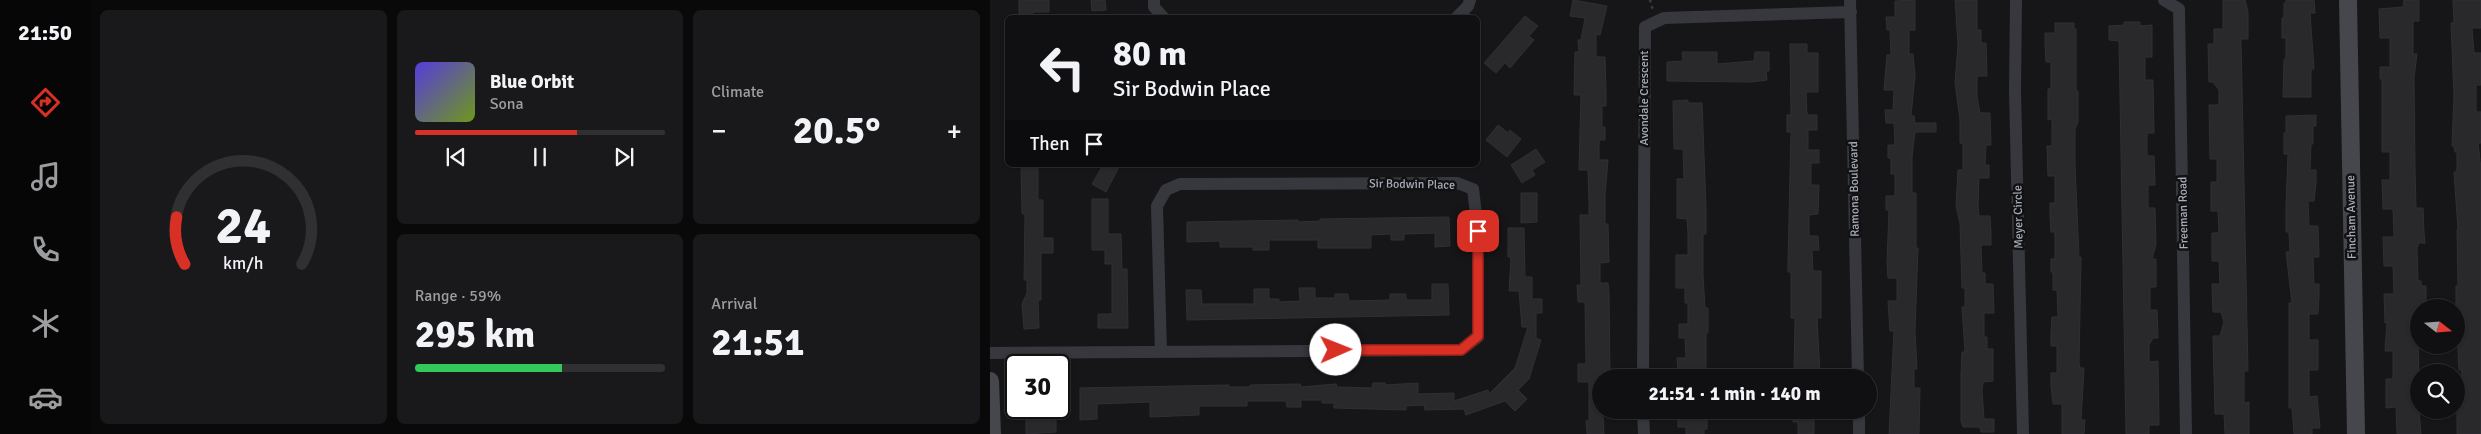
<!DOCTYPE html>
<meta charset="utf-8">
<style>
:root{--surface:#101012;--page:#19191b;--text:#f1f3f6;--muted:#9c9d9f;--line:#303032;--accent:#d93025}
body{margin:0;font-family:Signika,sans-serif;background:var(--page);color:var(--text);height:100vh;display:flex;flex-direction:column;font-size:19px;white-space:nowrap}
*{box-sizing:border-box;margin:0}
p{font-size:16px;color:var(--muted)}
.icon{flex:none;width:28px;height:28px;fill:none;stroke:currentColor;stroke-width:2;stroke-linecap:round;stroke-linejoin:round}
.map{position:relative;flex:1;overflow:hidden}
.drawer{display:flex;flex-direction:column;gap:10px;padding:10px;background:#09090a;width:900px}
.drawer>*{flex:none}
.banner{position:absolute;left:15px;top:15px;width:475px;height:152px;border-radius:8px;box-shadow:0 1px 4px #0004,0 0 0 1px var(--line);background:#101012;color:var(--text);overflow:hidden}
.needle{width:32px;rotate:107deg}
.tools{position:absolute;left:1420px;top:299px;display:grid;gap:10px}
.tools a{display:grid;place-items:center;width:55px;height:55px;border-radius:50%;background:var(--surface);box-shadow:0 1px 4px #0004,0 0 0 1px var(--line);font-size:25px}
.speed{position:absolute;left:15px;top:354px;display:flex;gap:10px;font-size:25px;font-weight:700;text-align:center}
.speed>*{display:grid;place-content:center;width:65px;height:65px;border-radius:50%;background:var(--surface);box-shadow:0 1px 4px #0004,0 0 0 1px var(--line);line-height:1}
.speed .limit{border:2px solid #111;border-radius:8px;background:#fff;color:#111}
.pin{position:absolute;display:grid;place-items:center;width:42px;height:42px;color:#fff;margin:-21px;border-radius:10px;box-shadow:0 2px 8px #0006}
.me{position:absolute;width:55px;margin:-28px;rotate:89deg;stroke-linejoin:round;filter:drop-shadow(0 0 4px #0008)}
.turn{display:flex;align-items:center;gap:18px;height:105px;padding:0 25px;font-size:22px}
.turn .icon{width:65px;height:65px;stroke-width:2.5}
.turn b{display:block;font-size:35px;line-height:42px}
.then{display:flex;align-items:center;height:48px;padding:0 25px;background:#0003;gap:10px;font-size:19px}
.big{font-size:38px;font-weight:700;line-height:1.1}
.drawer .widget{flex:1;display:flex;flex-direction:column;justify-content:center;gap:8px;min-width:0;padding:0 18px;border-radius:8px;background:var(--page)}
.drawer .dial{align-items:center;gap:0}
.dial svg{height:130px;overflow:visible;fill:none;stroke:var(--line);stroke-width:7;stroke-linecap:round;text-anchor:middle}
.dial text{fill:var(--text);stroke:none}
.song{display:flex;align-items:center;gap:15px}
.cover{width:60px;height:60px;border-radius:8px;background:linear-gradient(135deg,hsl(250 70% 55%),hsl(80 70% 35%))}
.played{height:5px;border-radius:2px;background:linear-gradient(90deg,var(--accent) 65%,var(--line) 65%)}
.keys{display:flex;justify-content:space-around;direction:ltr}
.heat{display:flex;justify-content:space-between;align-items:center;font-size:28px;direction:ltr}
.charge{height:8px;border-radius:4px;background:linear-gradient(90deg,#34c759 59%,var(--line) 0)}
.drawer .tiles{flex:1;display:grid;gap:10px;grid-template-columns:repeat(3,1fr)}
.widget:first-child{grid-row:span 2}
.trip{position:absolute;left:602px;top:369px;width:285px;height:50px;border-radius:25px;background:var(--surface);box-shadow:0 1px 4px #0004,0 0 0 1px var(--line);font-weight:700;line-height:50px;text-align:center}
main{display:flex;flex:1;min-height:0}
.tab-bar{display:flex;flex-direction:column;width:90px;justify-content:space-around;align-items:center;background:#060607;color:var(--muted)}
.tab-bar .icon{width:35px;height:35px}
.tab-bar .selected{color:var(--accent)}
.tab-bar b{font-size:22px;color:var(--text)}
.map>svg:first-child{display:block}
.building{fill:#29292c;stroke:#303034}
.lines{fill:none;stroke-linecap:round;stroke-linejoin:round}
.path{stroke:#3d3f44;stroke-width:2.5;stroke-dasharray:2.5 4;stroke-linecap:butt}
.street{stroke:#37383d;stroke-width:12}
.secondary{stroke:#45474d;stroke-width:18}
.route-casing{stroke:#8d1f18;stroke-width:12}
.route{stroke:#d93025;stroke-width:9}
.labels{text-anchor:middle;stroke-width:5;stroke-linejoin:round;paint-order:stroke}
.street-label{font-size:12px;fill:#a8adb8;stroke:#111113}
</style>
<main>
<nav class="tab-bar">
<b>21:50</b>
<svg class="icon selected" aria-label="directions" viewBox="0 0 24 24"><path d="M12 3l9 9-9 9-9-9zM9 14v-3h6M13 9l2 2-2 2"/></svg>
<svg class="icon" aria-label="music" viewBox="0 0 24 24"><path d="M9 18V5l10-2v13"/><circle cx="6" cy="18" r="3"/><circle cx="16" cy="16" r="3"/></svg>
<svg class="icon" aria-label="phone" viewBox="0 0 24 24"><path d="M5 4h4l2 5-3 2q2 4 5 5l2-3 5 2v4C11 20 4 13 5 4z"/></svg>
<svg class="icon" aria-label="climate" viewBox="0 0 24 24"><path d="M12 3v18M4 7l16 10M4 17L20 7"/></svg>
<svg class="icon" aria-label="car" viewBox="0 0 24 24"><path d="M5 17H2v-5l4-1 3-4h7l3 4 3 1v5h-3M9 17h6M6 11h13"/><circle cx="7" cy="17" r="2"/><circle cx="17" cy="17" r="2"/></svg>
</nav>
<section class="drawer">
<div class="tiles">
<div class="widget dial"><svg viewBox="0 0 100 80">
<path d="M14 69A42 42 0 1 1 86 69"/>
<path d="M14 69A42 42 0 0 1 9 40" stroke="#d93025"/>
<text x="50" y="56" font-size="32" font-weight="700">24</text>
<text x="50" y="72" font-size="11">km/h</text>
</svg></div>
<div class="widget">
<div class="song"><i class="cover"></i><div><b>Blue Orbit</b><p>Sona</p></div></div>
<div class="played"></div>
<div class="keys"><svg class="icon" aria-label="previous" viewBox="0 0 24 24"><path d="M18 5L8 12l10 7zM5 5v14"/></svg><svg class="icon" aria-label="pause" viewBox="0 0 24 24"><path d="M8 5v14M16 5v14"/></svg><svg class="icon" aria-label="next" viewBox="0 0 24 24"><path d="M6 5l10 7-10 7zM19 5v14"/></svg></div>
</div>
<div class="widget"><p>Climate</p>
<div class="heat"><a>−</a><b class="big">20.5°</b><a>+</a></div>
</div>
<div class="widget"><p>Range · 59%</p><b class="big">295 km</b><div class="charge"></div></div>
<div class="widget"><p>Arrival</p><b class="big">21:51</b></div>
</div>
</section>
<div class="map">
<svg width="1491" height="434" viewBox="0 0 1491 434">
<rect width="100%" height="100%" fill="#161618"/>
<path class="building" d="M29,0h30v12h-16v6h-14z
M101,0h14l1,10 -14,1z
M583,0l34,6 -7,29 -4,-1v23h9l1,34v15h-4v21h3v13h-6v20h9l-3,35v29h3l1,38 -9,1v20h8l1,10 1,85h-9l3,56h-17l-1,-13h3v-39h-11v-18h8l-1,-62h-7l-1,-17h4l-1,-70h9v-14l-1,-31h-9l2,-75h-7l1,-43h4l-1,-12h3l4,-22 -15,-2z
M925,0v30h-6v24h4l2,21 -4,41h3l1,7h21v9h-21l-3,25v36h4v55h2l-3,83 2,38h-3v19h6l-1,46h-30l5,-103h-4l-2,-30h9v-23h-9l-1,-15 2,-53h-3v-14h9v-22h-4v-16h-3v-13h7l-1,-22h-8l-1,-13h8l1,-20h-10l3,-35h4l-1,-25h-3l-1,-13h9v-16z
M965,0h22v30h4v13h5l1,33h-10v21l3,16h10l1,32h-5l-1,20h4v13h-10l-1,28 1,10h11l1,16v13h-10l1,28h3v11h8l1,29h-10v24h3v12h6v32l-10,1 -1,9 2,28h10v13h-13l-1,-5h-17l-2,-6v-46l1,-23h3l-3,-45h3v-19h-3l-2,-65 -4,-17 2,-36h5v-27h-3v-23l-5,-37 3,-38z
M1233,0h22l3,12v27h-7l6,287 1,45h-4v32l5,-1v32h-24l-1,-20h-9l-2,-78h7l4,-14 -3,-10h-8l-1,-28h8l-1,-23h-7v-28h7l-1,-22h-7v-29h6v-23h-7l-1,-54h10v-15l-6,-8h-4l-1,-38h6v-15h9z
M1296,0h28l1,13h-5l4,56h-3v28h-28l1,-38h2v-21h-4v-20h2v-15h2z
M1414,0h15v21h-6v33h4l-3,23 1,91 1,40h7l1,25 1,10h-6l-2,5 1,33h3v5h5v16h-6v3h-2l1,105 2,24h-24l-1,-27 -10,1v-29h7v-28h-8l2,-29 -2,1 -1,-29h10l-1,-28h-9l-1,-29h11l-1,-28h-10l-1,-29h8v-28h-8v-73h-2v-12h10v-29h-10l-1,-29 24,-2z
M1463,0h28v28h-9l2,25h7v32h-5v27h5v31h-3l3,26v265h-24v-33l2,-7h2l1,-24h-3l-3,-62v-22h2l-1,-57h1l-4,-57h3v-20h-2l-1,-6h-2l2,-51 -3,-72h3z
M535,16l13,10 -9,10 5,4 -24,28 -5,-5 -9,10 -12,-10z
M1134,22h16v4l12,-1v32h-7v23h8l1,53h-7v23h7l1,29h-7v23h7l1,37 -4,14h4v28h-6v23h7l1,28h-5l-4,7v17l9,-1 1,64h-10v9h-23l-7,-393 -10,-1v-14l15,-1z
M1065,23h19v6h2v62h2v31l-3,7v36l4,92h2l-2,105 1,6h4l-3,52h4l-1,14h-22v-30h-9l-2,-18v-13h6v-27h-6v-13l1,-16h6l-1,-27h-4v-18h-2v-13h4v-27h-4l-1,-16v-13h5v-27h-7l-1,-30h5v-27l-4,1v-31h3v-27h-5l-1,-17v-12h10z
M800,44h17v9h11v39h-12l1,23h10v15h-9v20h11v13h-8v22h8l-1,29 -9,1v21h9l1,14h-7l1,21h8v47h-4l3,56h-3v4h-19v-3h-4l1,-57h-4v-46h-3v-10l3,-130h-4v-17h4z
M692,52h35v12l37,-3 1,-9h14v19h-3l1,9 -16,2 -84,-1v-19l16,-1z
M698,100v3h14l4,105v26h-3v41l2,33h3v25h-2v36l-28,3 -1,-14h9l-1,-20h-6v-14h9v-21h-3v-15h-9v-33h12v-22l-1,-14 -10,-1v-39h7l-1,-30h-9l-1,-48z
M1326,115v11h-3v18h-2l-1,26h6v13l-2,18h-6l1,25h9l1,31h-6l1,27h5v12l-1,18h-9v26h9v30h-9v27l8,-1 3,32h-8v6h-18l-2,-26h-3v-105h3l-6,-51h4l-1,-20h-3v-28l2,-50h-4v-21h2v-17z
M508,125l10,8 2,-3 11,9 -14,18 -21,-17z
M546,149l9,13 -13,8 3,5 -13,8 -11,-18z
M113,165h17l-14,27 -14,-8z
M48,166v34h5v38h10v15h-12v47h-3l1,28 -15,1 -2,-25 5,-11v-13h-3l1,-66h-3l-1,-47z
M531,193h16v29l-16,1z
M102,199h16v35h13l1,35h5l1,59h-30v-14h14v-50h-7v-14h-13z
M459,217l1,29 -15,1v-14l-31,1v6h-13v-6l-20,1v13h-53v-8h-49v10h-16v-3h-33v-6l-33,1v-20l111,-2v2l22,-1v-2z
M518,228h16l1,49h7v22h10v14h-6v25l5,2 -12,39 -11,11 9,9 -12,12 -10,-10 -39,14 -2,-6 -39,1 -1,-5 -18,1v4l-72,-2v-5h-12v-3h-21v7h-14l-1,-6h-39v5h-48v9l-49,2v-15l-53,2v15l-17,1v-32l149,-3v2h21v-2l50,-1 1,3 35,-3 1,3 35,1 1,-5h12v2l33,-2v11l36,-1v8l34,-11 1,4 26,-26 13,-41h-6l-3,-36h-10l2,-34h-3z
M442,284h16l1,31 -262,5 -1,-30h15l1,14h52v-15h15v10h10v3l21,-1 -1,-13h16v10h20v-4h13l1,7 41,-1v-6h16v6h26z
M803,410h21v24h-16v-12h-5z
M688,413h29v16h-3v5h-18v-7h-8z
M36,417h30v15l-30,2z"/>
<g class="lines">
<path class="path" d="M660,0l3,11"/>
<path class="street" d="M164,0v7l10,11
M860,0l8,378
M1026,0l-1,92 8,342
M1174,0l15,9 7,425
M466,18l12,-12 2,-6
M0,353l471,-3 17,-13v-106l-5,-42 -16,-6 -277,1 -14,6 -9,16 4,146
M653,378l2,-351 19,-9 187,-6
M653,410l1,24
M869,410v24"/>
<path class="secondary" d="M1358,0l8,434
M0,381l2,53"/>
</g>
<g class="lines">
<defs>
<path id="route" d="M346,350h125l17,-14v-105"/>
</defs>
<use href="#route" class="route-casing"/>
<use href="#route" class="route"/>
</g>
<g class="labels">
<g class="street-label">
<text transform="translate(654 98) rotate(-90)" y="4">Avondale Crescent</text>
<text transform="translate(422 184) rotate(1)" y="4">Sir Bodwin Place</text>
<text transform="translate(864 189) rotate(-91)" y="4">Ramona Boulevard</text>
<text transform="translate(1193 213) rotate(-91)" y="4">Freeman Road</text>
<text transform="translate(1028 217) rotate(-91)" y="4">Meyer Circle</text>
<text transform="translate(1361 217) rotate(-91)" y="4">Fincham Avenue</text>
</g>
</g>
</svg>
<div class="tools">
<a><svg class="needle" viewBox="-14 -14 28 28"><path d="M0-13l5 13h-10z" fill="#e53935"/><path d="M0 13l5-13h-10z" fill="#9c9d9f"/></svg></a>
<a><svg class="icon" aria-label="search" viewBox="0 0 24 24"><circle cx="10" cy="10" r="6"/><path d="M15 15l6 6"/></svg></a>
</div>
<div class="speed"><div class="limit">30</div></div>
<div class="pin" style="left:488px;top:231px;background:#d93025"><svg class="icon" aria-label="arrive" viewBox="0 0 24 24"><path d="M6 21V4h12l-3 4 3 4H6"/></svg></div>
<svg class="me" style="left:346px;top:350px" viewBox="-20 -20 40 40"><circle r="19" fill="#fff"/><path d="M0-13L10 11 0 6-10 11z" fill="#d93025"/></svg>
<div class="trip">21:51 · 1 min · 140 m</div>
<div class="banner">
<div class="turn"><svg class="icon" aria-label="left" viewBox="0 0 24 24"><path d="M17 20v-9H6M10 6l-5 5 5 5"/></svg><div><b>80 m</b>Sir Bodwin Place</div></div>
<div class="then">Then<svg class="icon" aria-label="arrive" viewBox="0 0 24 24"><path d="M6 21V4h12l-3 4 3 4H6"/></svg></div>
</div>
</div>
</main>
